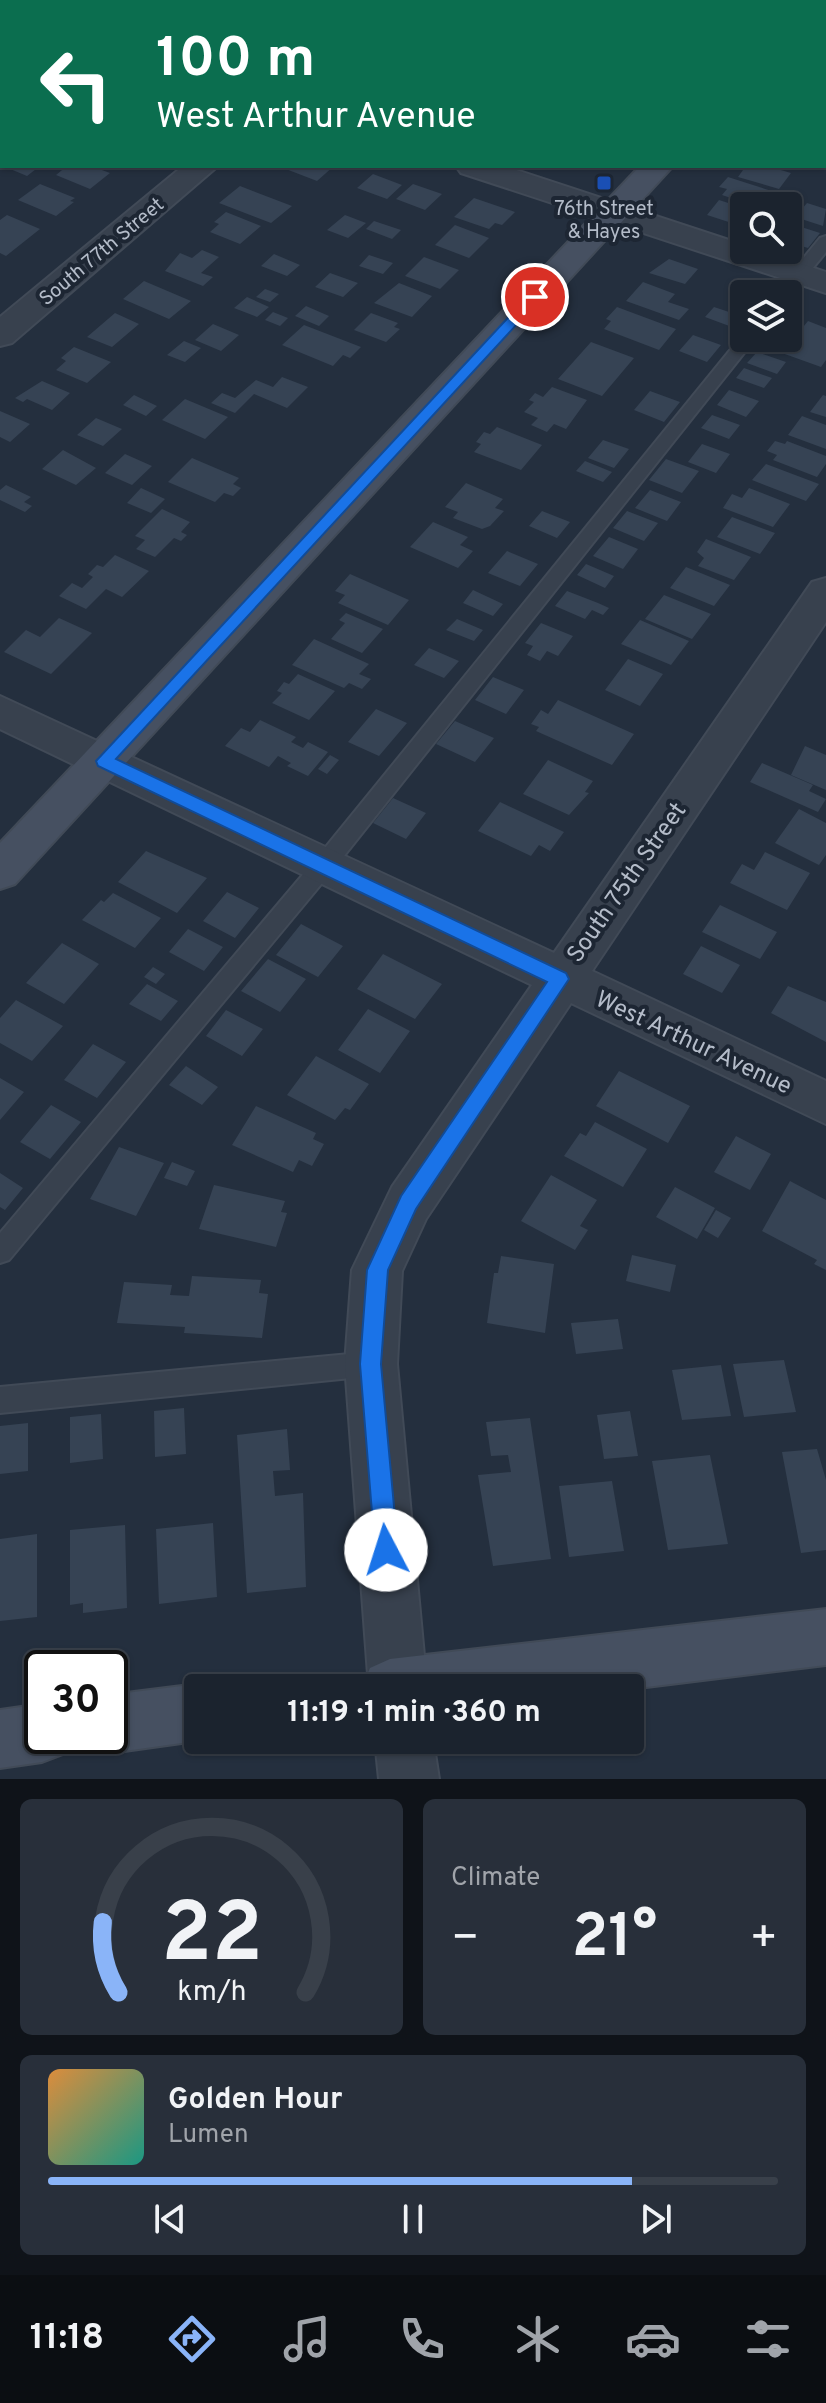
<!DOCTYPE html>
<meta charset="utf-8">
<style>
:root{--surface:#1b232e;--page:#282f3a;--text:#f1f3f6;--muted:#a0a4aa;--line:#39404a;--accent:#8ab4f8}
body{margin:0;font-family:Overpass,sans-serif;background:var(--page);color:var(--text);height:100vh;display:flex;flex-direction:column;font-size:30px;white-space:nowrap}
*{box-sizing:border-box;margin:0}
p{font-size:26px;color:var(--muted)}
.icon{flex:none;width:44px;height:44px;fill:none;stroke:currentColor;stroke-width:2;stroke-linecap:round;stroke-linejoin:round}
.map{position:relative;height:1779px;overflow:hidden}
.details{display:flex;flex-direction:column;gap:20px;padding:20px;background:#0f1319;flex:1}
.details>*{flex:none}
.guide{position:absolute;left:0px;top:0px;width:826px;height:168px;box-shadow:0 2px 6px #0004,0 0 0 2px var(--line);background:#0b6e4f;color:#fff;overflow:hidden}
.controls{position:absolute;left:730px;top:192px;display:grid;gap:16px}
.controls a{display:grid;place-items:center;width:72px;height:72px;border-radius:8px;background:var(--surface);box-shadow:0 2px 6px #0004,0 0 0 2px var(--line);font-size:40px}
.speed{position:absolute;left:24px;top:1650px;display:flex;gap:16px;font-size:40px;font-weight:700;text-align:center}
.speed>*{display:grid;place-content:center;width:104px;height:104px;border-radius:50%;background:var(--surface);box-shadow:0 2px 6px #0004,0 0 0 2px var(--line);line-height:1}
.speed .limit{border:4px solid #111;border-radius:12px;background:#fff;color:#111}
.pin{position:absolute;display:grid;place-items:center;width:68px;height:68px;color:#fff;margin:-34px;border:4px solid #fff;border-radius:50%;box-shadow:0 2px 8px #0007}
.me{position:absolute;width:88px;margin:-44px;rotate:355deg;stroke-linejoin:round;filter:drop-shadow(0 0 6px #0008)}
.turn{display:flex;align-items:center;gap:28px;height:168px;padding:0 24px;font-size:36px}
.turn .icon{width:104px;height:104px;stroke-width:2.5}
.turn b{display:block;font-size:56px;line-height:68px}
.big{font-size:60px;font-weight:700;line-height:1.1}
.details .card{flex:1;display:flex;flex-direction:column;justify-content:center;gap:12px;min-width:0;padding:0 28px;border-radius:12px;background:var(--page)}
.details .dial{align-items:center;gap:0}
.dial svg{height:208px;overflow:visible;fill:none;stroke:var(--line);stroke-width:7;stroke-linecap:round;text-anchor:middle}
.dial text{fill:var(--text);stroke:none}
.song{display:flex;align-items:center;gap:24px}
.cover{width:96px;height:96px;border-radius:12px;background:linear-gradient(135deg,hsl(30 70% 55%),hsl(170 70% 35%))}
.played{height:8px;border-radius:4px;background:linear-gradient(90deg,var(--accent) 80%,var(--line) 80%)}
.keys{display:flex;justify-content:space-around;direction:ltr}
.heat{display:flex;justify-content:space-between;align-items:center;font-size:44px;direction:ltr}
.details .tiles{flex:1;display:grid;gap:20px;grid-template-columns:1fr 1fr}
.card:last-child{grid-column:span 2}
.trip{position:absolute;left:184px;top:1674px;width:460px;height:80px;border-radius:8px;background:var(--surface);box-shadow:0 2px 6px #0004,0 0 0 2px var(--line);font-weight:700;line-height:80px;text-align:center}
.dock{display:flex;height:128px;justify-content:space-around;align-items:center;background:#0b0e12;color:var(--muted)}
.dock .icon{width:56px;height:56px}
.dock .active{color:var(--accent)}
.dock b{font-size:36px;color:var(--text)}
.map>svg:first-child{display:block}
.building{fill:#364354}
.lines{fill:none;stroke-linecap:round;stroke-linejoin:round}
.lane-casing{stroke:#414a57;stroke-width:4}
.street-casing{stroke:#414a57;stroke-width:4}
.secondary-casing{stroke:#414a57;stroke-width:4}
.lane{fill:#38414e;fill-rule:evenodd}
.street{fill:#38414e;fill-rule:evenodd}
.secondary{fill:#465061;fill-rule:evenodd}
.route{fill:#1a73e8;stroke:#114b97;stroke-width:2}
.transit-dot{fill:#1a4fb4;stroke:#1d2633;stroke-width:3}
.labels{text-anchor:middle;stroke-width:8;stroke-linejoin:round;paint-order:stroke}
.far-poi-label{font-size:20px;fill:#b4bcc9;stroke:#1d2633}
.far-street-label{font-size:20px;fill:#b4bcc9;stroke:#1d2633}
.street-label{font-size:24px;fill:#b4bcc9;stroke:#1d2633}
</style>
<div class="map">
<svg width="826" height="1779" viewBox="0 0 826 1779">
<rect width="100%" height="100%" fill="#242f3e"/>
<path class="building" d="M3,166h37l-13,10z
M67,166h24l19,7 -20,16 -34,-14z
M278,166h56l-17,15z
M767,166l24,7 -12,16 -41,-12 5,-7 -11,-3z
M373,174l29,11 -15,14 -30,-11z
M728,177l50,16 -10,13h-13l-33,-11 5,-6 -8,-2z
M40,184l35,14 -5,3 4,1 -18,14 -38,-16z
M413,184l29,10 -17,16 -29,-11z
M240,186l52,20 -21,17 -52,-20z
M474,198l41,14 -13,13 -7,-2 -6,6 -35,-12z
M719,200l25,8v19l-37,-12z
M807,203l19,6 -3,17 -28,-9z
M226,212l35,14 -21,18 -30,-12 9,-8 -5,-2z
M7,215l33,14 -34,27 -6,-3v-33z
M345,215l21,8 -18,15 -21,-8z
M374,221l27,9 -9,9 -26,-10z
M792,224l28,9 -12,15 -20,-6v-13z
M455,225l34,13 -20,20 -34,-13z
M202,250l17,7 -18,16 12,4 -10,9 -38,-15 15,-18 12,5z
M274,254l26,11 -13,11 -26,-10z
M369,255l24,8 -10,11 -24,-8z
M424,257l35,13 -19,19 -35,-13z
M669,259l29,10 -13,15 -36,-11z
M330,273l28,10 -15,14 -28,-10z
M144,281l47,20 -22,18 -46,-20z
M643,282l32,12 -7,8 21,7 -10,11 -53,-19z
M399,283l33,13 -20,21 -38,-14z
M265,289l14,5 -9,8 -14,-5z
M247,297l22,10 -12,10 -23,-9z
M306,306l23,10 -10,10 -24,-10z
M617,307l59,22 -17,21 -55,-21 7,-8 -5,-2z
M714,307l27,9 -9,11 -27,-10z
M273,312l15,6 -8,8 -15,-6z
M115,313l24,11 -27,23 -25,-10z
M371,313l27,10 -4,4 6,2 -14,13 -32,-12z
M808,321l18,7v32l-5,7 -39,-14z
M213,324l26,11 -18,16 -26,-11z
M304,325l57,22 -11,11 -7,-3 -10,11 -51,-21z
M693,335l28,10 -14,17 -28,-11z
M184,341l17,7 -16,14 -18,-7z
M591,342l43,16 -32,38 -44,-17z
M74,347l37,15 -24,21 -31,-13 10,-9 -5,-3z
M757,352l29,10 -9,12 -30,-11z
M744,368l28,10 -8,10 -28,-10z
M282,377l26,10 -21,21 -33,-14 -19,19 -24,-10 11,-10 13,5 21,-18 17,7z
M42,381l28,12 -18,17 -25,-11 -4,3 -8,-4z
M552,387l35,13 -21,29 -12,-5 -7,8 -16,-7 7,-7 -14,-6 10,-10 -5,-2 6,-7 8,4z
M729,390l30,11 -13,16 -29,-12z
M650,391l30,11 -16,20 -30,-12z
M134,395l23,11 -11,10 -23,-11z
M823,395l3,1v21l-16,-5z
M185,399l43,18 -23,22 -43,-19z
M0,411l30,13 -20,18 -10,-5z
M712,415l28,10 -11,14 -28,-11z
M802,416l24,9v24l-38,-14z
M96,418l26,11 -19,17 -26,-11z
M497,427l45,18 -21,25 -47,-18 7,-8 -5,-2 8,-10 6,2z
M603,440l26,9 -15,19 -26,-10z
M775,441l10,3 2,-3 39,15v8l-9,13 -44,-17 4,-5 -10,-4z
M702,444l28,10 -14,19 -28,-11z
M63,450l33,18 -20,17 -34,-16z
M125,454l27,12 -20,19 -27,-12z
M192,458l47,20 -6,6 8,4 -8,8 -9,-3 -9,9 -47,-20z
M666,459l33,12 -17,22 -33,-13z
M585,461l27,11 -9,10 -27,-11z
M766,464l53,20 -13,17 -54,-21z
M466,483l37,16 -8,9 9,3 -14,15 -8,3 -29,-11 5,-6 -13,-5z
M6,485l25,12 -7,5 8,4 -7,6 -25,-12v-10z
M141,488l24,11 -14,14 -24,-10z
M749,488l41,16 -17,23 -50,-19 9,-14 10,4z
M650,490l31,12 -14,19 -32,-13z
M162,509l28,13 -9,10 6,3 -6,6 -7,-3 -19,19 -19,-8 9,-9 -10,-4z
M542,511l28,11 -13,16 -28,-12z
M627,511l31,12 -14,18 -31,-13z
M732,517l43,16 -15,21 -43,-17z
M433,522l35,15 -8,8 13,6 -15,17 -48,-21z
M609,537l29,12 -15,20 -30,-13z
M706,539l45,18 -17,23 -36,-14 6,-8 -7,-6z
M507,551l31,13 -18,22 -32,-13z
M115,555l34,16 -27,26 -16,-8 -20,20 -27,-13 13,-13 10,5 11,-11 -5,-3 9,-9 6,2z
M586,564l28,12 -9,12 -28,-13z
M686,567l44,18 -16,21 -44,-18z
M350,574l59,26 -21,25 -50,-22 7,-8 -10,-4z
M473,590l30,14 -10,12 -30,-13z
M567,591l31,12 11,5 -6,7 -11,-5 -7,9 -30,-13z
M664,595l47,19 -19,25 -47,-20z
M346,613l37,16 -21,24 -31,-14 14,-16 -6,-3z
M59,618l33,15 -41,41 -47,-22 22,-22 14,7z
M457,619l26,11 -9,11 -28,-11z
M640,620l49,21 -18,24 -50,-21z
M541,623l32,13 -15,20 -11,-5 -7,10 -13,-6 6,-9 -8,-3z
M314,639l55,25 -10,10 12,5 -9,10 -13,-6 -5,5 -52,-23z
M429,648l30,13 -15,17 -30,-13z
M628,659l35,15 -23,32 -35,-16z
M298,674l37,17 -26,29 -37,-17 10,-10 -5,-2 7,-9 5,2z
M493,677l31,13 -18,24 -31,-14z
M558,700l76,34 -22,31 -76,-34 3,-4 -8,-3 10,-14 7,4z
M376,709l31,14 -28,33 -31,-14z
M260,720l36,17 -5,5 12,6 5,-6 20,10 -20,24 -21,-10 4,-3 -13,-7 -9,11 -44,-21 16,-18 9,4z
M455,721l39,17 -19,24 -39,-18z
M805,746l21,9v35l-35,-15z
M330,755l9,5 -12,14 -9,-5z
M548,760l45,21 -8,11 4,1 -20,22 -46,-21z
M762,763l51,22 -4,6 17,8 -8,13 -68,-30z
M393,798l33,15 -20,26 -33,-16z
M500,802l64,30 -14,19 -11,-6 -8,11 -53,-25z
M799,809l27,14v32l-7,10 -44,-22z
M146,851l61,27 -30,35 -59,-31z
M765,852l45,21 -23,37 -57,-27 12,-19 12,6z
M227,892l32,16 -24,30 -32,-17z
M113,893l48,25 -26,30 -53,-28 19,-20 3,2z
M720,905l57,27 -17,27 -58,-27z
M301,924l42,22 -25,31 -42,-22z
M188,929l35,18 -19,24 -35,-19z
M62,943l37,21 -35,40 -38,-21z
M701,946l39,19 -18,28 -39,-19z
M383,954l59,30 -27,35 -58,-30z
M268,959l38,20 -26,33 -39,-21z
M153,967l12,7 -9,10 -12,-7z
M147,984l31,17 -17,20 -32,-17z
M788,986l38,16v40l-55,-29z
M16,1000l47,26 -31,35 -32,-18v-25z
M368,1009l42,22 -30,42 -42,-23z
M226,1010l37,19 -21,27 -36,-20z
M93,1044l33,18 -29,36 -33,-18z
M316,1056l53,28 -19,26 -5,-2 -10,12 -48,-25z
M186,1066l32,21 -16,18 -33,-20z
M619,1071l71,35 -22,37 -72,-37z
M0,1078l24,14 -24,28z
M51,1105l30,17 -31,37 -30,-17z
M256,1106l60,27 -3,6 11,5 -12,22 -13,-6 -6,12 -61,-27z
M595,1122l52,27 -24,38 -59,-31 16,-23 6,3z
M736,1136l35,18 -21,36 -36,-18z
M119,1147l45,16 -28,53 -46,-17z
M172,1162l23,9 -8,15 -23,-8z
M0,1173l23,15 -18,22 -5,-3z
M551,1175l46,25 -17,26 8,4 -13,20 -54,-29z
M790,1181l36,19v70l-12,-6 3,-4 -55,-29z
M214,1185l71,16 -4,11 6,1 -11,34 -77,-18z
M675,1187l40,21 -18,31 -41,-22z
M716,1210l15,8 -13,20 -14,-8z
M632,1255l44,10 -6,27 -44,-11z
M501,1256l53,8 -9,69 -58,-10 7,-50h4z
M192,1276l69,4 -2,13 9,1 -6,44 -78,-5 1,-6 -68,-4 7,-41 48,3 -2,10 19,1z
M618,1319l5,30 -47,5 -5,-31z
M784,1360l12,52 -52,5 -11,-53z
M721,1365l10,51 -49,4 -10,-50z
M184,1408l2,46 -31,3 -1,-46z
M630,1411l8,45 -34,3 -7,-44z
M101,1414l2,45 -33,4v-46z
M530,1418l21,141 -58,7 -15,-91 33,-3 -3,-17 -17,1 -5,-34z
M28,1423v48l-28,3v-48z
M287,1429l3,41 -17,1 2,25 28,-3 3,94 -59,6 -10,-158z
M817,1449l9,31v70l-25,3 -19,-101z
M710,1455l18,89 -60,6 -16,-89z
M612,1481l12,70 -55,6 -10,-71z
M213,1523l4,74 -58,7 -3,-75z
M125,1525l2,83 -44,5v-10l-13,2v-75z
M37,1534v83l-37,4v-82z"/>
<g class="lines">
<defs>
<path id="lane" d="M124,0h16l-17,2z
M826,236v16l-38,46v-4h-14l46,-56z
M744,333v5h12l-424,533 -323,389 -9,3v-30l316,-374z
M371,1352l9,3 4,9 -4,9 -9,3 -371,37v-26z"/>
<path id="street" d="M0,2l2,1v18l-2,-1z
M183,166h35l-206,177 -12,3v-29z
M456,166h48l240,79v5h15l67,22v21l-365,-120z
M826,578v44l-234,349 234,110v43l-255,-121 -145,216 -24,52 -5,93 30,324h-58l-24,-324 7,-94 40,-83 140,-202 -532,-256v-33l554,257 258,-371z
M375,1740h58l6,39h-60z"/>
<path id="secondary" d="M799,0h27l-2,6v-4z
M640,166h33l-658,718 -15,5v-46z
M826,1609v56l-196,24 -269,-1 9,-20 20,-9z
M198,1684l10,4h-10v52h5l-93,13 -21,-8 -3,-9h24v-41z
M42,1704v32h28l-7,18 -21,8 -42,6v-58z"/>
</defs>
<use href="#lane" class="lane-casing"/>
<use href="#street" class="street-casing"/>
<use href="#secondary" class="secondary-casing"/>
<use href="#lane" class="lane"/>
<use href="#street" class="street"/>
<use href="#secondary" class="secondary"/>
</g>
<path class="route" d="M530,294l12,3 -426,462 450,214 3,6 -153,230 -28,61 -7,94 17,186 -4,8 -8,4 -8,-4 -3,-8 -15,-186 7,-94 34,-74 146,-214 -449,-216 -2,-5z"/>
<rect class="transit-dot" x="596" y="175" width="16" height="16" rx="4"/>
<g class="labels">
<g class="far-poi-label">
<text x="604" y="215">76th Street<tspan x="604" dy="23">&amp; Hayes</tspan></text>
</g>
<g class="far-street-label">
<text transform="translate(101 251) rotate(-40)" y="7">South 77th Street</text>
</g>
<g class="street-label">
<text transform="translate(626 882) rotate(-55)" y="8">South 75th Street</text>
<text transform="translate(694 1042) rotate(25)" y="8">West Arthur Avenue</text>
</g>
</g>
</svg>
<div class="controls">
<a><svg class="icon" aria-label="search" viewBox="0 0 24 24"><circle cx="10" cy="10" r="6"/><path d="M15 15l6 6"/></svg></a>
<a><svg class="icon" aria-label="layers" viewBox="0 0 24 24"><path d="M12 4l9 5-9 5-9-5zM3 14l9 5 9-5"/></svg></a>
</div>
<div class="speed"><div class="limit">30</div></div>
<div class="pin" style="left:535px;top:297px;background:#d93025"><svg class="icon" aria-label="arrive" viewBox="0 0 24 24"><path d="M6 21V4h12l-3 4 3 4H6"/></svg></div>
<svg class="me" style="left:386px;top:1550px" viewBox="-20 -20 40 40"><circle r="19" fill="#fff"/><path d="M0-13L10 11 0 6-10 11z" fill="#1a73e8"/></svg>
<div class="trip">11:19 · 1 min · 360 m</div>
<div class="guide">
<div class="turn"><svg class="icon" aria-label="left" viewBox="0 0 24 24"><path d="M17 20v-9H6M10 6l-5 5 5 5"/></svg><div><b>100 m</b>West Arthur Avenue</div></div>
</div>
</div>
<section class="details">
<div class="tiles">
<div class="card dial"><svg viewBox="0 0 100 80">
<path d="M14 69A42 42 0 1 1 86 69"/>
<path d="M14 69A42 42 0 0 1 8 42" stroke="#8ab4f8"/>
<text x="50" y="56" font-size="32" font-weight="700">22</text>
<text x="50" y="72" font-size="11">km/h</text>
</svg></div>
<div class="card"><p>Climate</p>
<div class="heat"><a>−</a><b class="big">21°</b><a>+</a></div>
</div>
<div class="card">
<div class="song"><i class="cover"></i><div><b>Golden Hour</b><p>Lumen</p></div></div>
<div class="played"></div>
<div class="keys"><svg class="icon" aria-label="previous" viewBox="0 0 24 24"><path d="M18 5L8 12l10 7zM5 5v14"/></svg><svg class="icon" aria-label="pause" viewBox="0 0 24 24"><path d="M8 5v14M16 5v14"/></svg><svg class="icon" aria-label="next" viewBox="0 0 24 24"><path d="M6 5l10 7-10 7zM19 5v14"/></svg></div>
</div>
</div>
</section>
<nav class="dock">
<b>11:18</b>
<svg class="icon active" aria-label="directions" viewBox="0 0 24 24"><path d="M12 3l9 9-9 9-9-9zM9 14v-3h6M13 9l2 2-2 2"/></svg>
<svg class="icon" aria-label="music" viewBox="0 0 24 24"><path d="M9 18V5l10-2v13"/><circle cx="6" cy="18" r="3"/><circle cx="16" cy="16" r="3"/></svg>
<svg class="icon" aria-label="phone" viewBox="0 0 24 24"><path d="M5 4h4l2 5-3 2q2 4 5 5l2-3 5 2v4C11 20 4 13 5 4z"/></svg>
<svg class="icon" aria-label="climate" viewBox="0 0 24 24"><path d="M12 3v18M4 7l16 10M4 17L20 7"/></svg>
<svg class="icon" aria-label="car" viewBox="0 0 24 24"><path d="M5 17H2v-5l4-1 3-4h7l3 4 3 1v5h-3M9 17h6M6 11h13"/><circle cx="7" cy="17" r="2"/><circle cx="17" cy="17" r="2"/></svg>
<svg class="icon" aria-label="filters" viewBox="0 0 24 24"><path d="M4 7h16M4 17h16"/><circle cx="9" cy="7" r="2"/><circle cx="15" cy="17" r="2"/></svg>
</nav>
